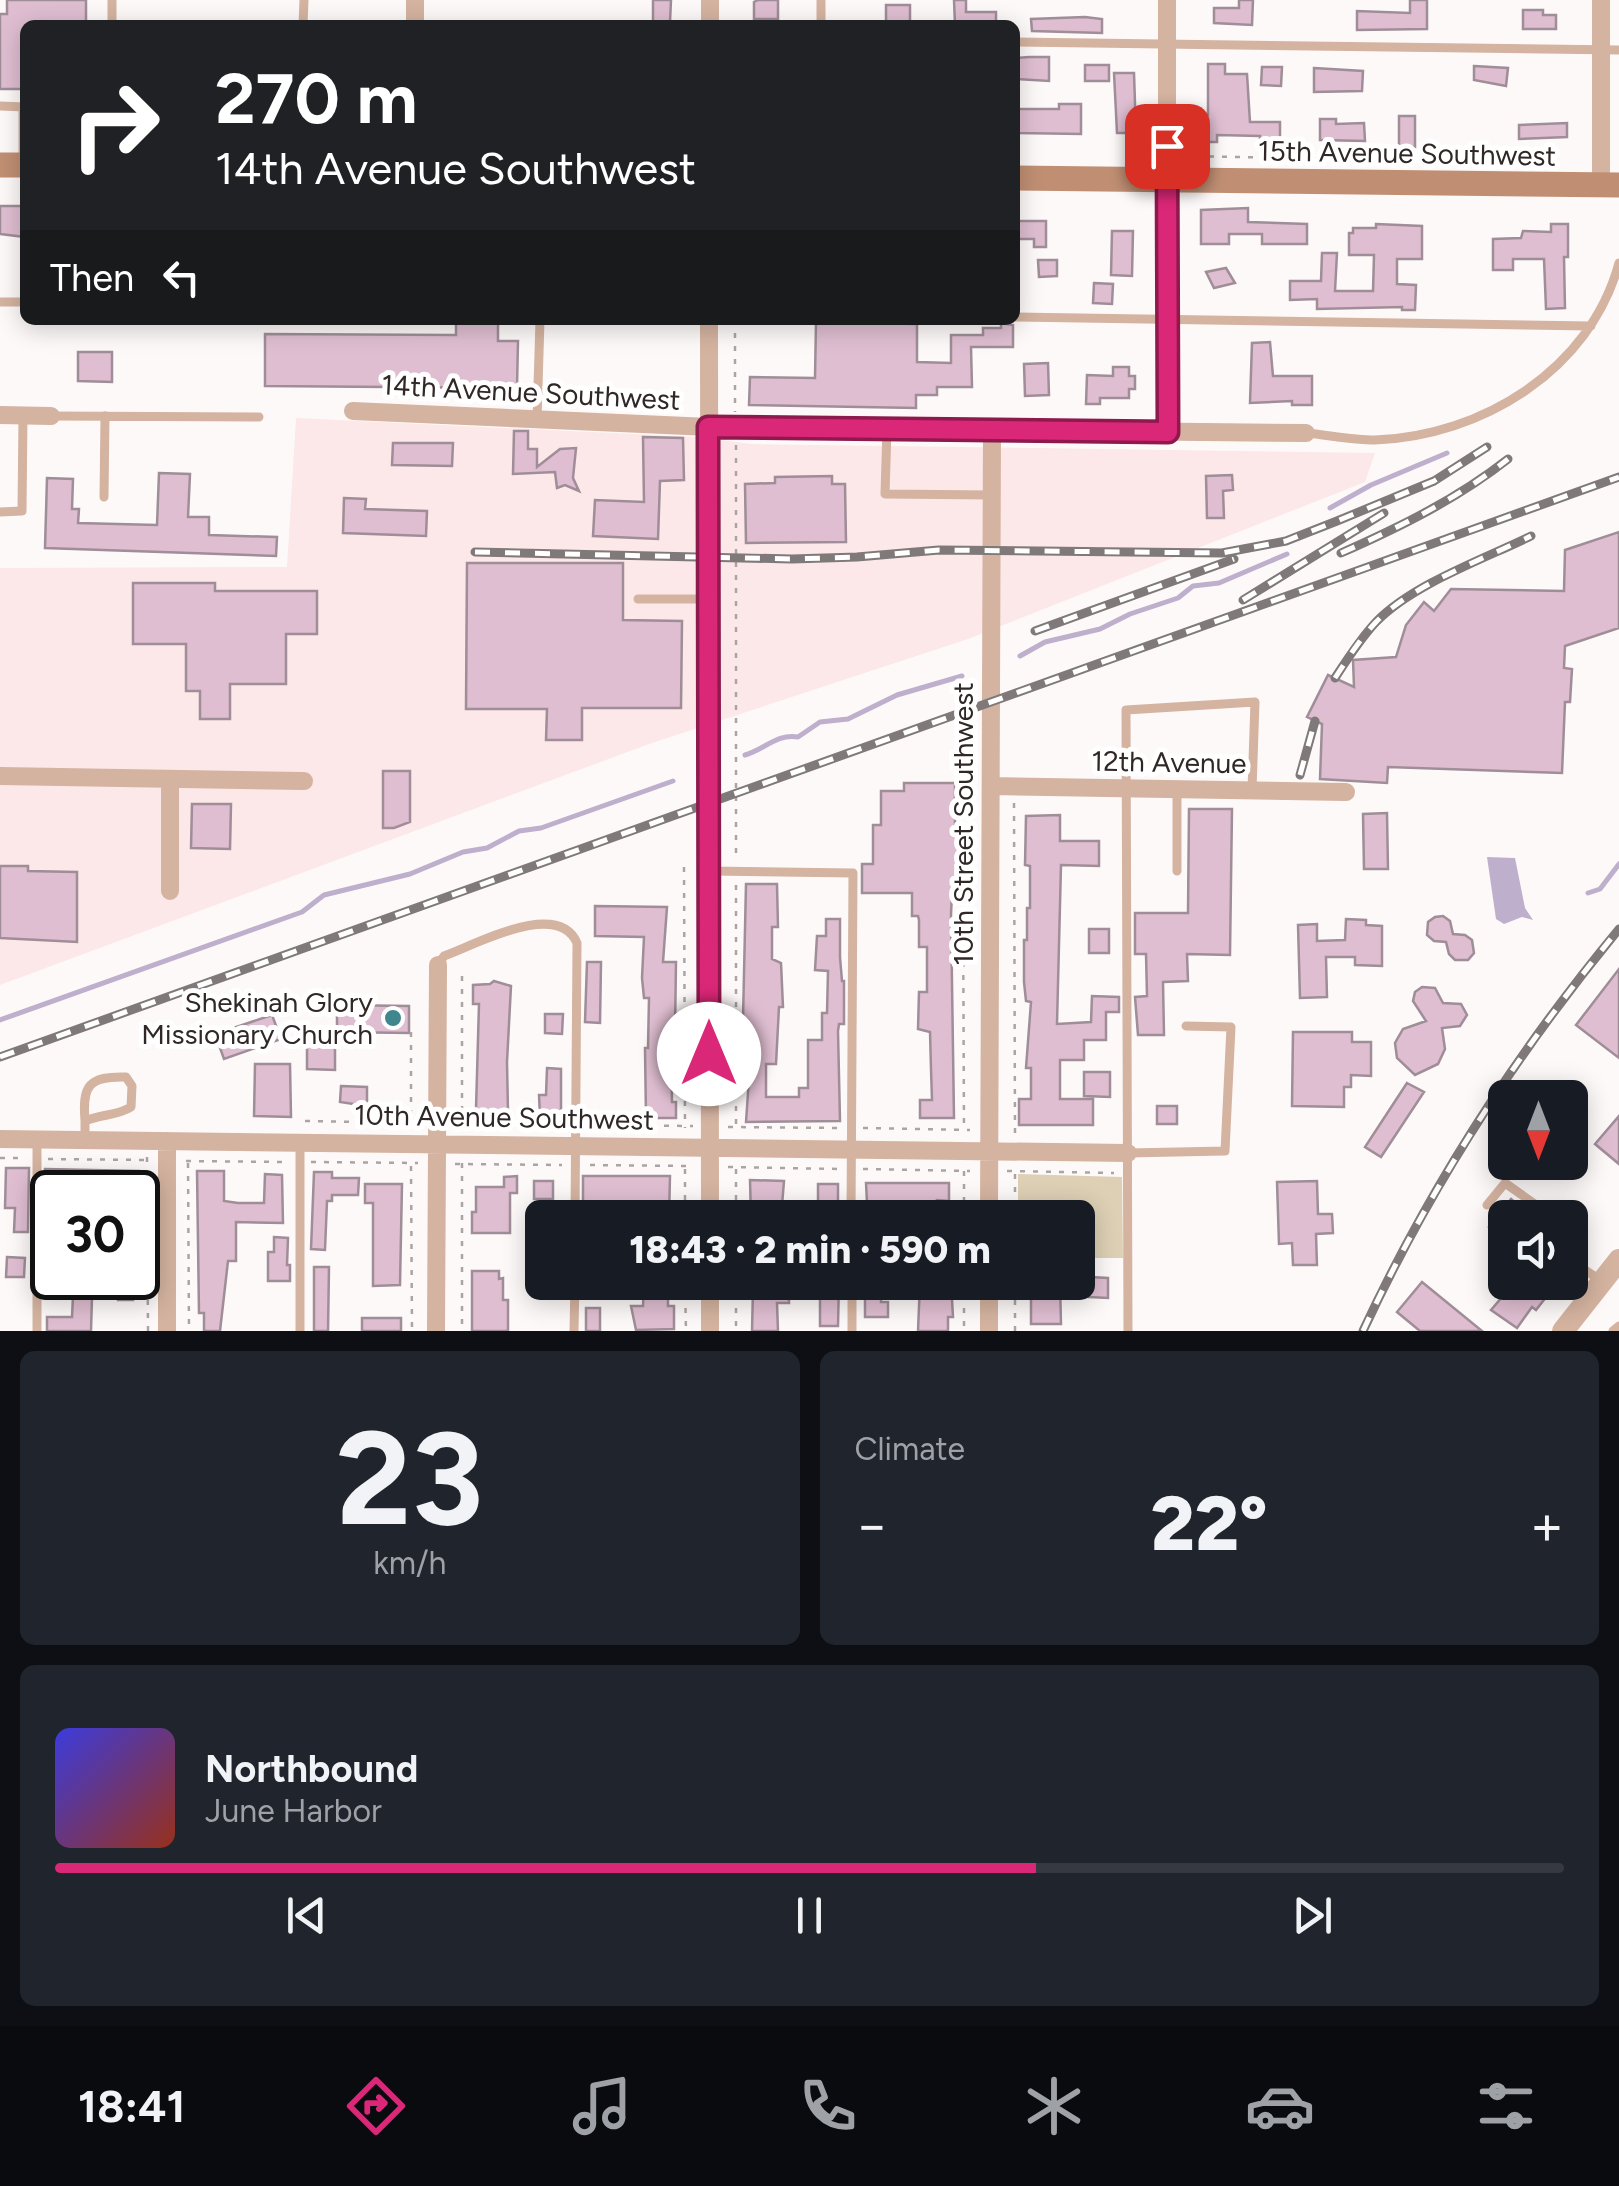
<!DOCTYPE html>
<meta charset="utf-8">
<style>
:root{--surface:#171b24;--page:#20242c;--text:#f1f3f6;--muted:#9ea1a6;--line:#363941;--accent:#db2777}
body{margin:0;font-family:Figtree,sans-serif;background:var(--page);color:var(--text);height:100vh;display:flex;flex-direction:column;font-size:38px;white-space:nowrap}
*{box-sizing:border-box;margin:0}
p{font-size:32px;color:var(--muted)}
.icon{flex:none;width:55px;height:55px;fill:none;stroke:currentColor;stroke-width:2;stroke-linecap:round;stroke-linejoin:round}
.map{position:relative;height:1331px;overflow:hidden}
.drawer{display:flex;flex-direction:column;gap:20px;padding:20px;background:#0d0f14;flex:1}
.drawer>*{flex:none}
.hud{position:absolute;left:20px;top:20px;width:1000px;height:305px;border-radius:15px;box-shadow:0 5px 25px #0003;background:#202124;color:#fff;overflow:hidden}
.needle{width:65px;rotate:180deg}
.tools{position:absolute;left:1488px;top:1080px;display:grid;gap:20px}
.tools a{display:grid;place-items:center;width:100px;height:100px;border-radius:15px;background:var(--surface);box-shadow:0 5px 25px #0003;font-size:50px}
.speed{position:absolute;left:30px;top:1170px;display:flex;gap:20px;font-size:50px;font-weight:700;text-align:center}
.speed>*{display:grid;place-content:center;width:130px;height:130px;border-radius:50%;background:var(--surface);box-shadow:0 5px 25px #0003;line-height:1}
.speed .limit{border:5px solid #111;border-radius:15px;background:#fff;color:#111}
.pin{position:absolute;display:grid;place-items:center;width:85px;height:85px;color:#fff;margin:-42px;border-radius:20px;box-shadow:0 5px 15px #0006}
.me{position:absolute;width:110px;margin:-55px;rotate:0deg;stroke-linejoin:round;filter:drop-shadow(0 0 8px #0008)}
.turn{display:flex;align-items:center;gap:35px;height:210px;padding:0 30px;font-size:45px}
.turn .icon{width:130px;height:130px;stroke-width:2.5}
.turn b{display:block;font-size:70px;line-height:85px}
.then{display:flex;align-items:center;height:95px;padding:0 30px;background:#0003;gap:20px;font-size:38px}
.big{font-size:75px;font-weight:800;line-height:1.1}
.drawer .card{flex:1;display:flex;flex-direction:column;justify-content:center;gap:15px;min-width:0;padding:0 35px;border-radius:15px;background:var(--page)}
.drawer .dial{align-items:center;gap:0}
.dial b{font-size:130px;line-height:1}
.song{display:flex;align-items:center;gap:30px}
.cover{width:120px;height:120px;border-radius:15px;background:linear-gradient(135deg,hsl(240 70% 55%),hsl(10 70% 35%))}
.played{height:10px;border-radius:5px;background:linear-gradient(90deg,var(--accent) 65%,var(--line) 65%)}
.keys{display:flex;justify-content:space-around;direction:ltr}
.heat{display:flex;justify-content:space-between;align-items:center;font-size:55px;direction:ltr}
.drawer .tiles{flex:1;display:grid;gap:20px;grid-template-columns:1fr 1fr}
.card:last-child{grid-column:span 2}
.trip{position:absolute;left:525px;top:1200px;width:570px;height:100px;border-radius:15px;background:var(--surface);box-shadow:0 5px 25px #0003;font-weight:800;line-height:100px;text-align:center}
.menu{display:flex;height:160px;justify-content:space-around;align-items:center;background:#090b0e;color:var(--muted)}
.menu .icon{width:70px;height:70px}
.menu .current{color:var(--accent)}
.menu b{font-size:45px;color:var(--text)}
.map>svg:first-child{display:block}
.built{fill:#fce8e8}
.green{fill:#ddd0b5}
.water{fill:#beafcd}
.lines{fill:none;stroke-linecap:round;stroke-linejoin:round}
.stream{stroke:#beafcd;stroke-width:5}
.building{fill:#dfbed1;stroke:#9f8d97;stroke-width:2.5}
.path{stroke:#aba4a4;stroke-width:2.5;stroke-dasharray:5 8;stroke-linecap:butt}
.service{stroke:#d4b3a0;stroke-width:9}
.minor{stroke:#d4b3a0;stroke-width:18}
.tertiary{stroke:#d4b3a0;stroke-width:22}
.secondary{stroke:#c08f73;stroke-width:25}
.rail-casing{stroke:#807979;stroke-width:9}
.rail{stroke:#fff;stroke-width:5;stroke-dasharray:15;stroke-linecap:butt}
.route-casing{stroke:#8e194d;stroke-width:25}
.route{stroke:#db2777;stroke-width:18}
.poi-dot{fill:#3f868e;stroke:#fff;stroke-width:4}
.labels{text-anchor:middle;stroke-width:10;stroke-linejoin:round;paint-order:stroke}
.street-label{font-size:28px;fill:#302727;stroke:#fff}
.poi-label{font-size:28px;fill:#302727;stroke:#fff;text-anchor:end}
</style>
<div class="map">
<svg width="1619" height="1331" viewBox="0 0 1619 1331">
<rect width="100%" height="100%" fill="#fef9f9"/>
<path class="built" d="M296,418l401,19 55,7 623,9 -10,29 -397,157 -319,105 -649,241v-417l287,-1z"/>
<path class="green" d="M1018,1174l104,3 1,81h-45v-40l-60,-1z"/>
<path class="water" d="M1487,857l28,1 10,50 8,12 -11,-3 -18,7 -8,-5z"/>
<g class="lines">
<path class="stream" d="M1330,508l41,-23 76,-32
M1020,656l25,-14 55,-13 30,-15 48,-16 15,-12 26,-3 68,-29
M745,755c19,-5 32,-22 53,-18l22,-15 28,-3 49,-24 65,-19
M1588,893l12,-4 19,-25
M0,1020l302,-108 22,-17 86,-21 53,-22 24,-4 32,-17 22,-3 132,-47"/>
</g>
<path class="building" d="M7,0h79v25h-61v64h-25v-75h7z
M653,0h18l-1,22h-17z
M758,0h20v19h-24v-17z
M954,0h12v12h30v13h-41z
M1239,0h14l-1,25 -38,-2v-15h25z
M1410,0h17v29l-70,1v-19l53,2z
M886,5h24v20h-24z
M1523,10h20v5h13v14h-33z
M1085,17l17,2v14l-70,-2 -1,-12z
M1029,57h20v24l-34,-2v-21z
M1208,64h17v10h22l3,48h30v20h-20v-6l-43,-1v7h-18l1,-27h8z
M1085,65h24v16h-24z
M1474,66l34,2 -2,18 -32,-6z
M1262,67h20l-1,19 -20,-1z
M1314,68l49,3 -1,20 -48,1z
M1114,73h20l2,60h-19z
M1059,104h22v30l-66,-1v-24h44z
M1399,116h16v31h-16z
M1320,119h16v5l28,-1 1,18 -45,-1z
M1567,123v14l-48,2v-14z
M0,206h25v31l-25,-3z
M1248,208v14l59,2v20h-45v-10h-33v10h-28v-34z
M1015,221h31v26h-12v-8h-19z
M1376,224l46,2v33h-25v25l19,1 -1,25h-13v-3l-85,2v-10l-27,1v-19h31l1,-28h15l-2,38h38l1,-36h-25v-22h4v-5h23z
M1551,224h17v33h-4l1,51 -19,1 -2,-50h-31v11h-20v-31l28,-1 2,-7 28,1z
M1112,231h21l-1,45 -21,-1z
M1038,260h19v16l-18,1z
M1226,268l9,15 -21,5 -8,-16z
M1094,283l19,1 -1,20 -19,-1z
M456,320h42v21h20l-1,47 -252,-2v-52l191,1z
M816,322l101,2v38l34,1v-28h32v-7h18v-5l12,2v22h-42l1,40h-35v8h-21v13l-167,-3 1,-28 65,1z
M1270,342l3,34h39v29h-20v-4l-42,2 2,-60z
M78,352h34v30l-34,-1z
M1048,363l1,32 -24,1 -1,-32z
M1113,367h16v9h6v13h-6v9h-29v6h-14l1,-29 26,1z
M514,431h14v18h9v18l23,-18 16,-1 -3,30 6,13 -14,-6 -8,3 -2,-16 -42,2z
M643,437l40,1 1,42 -24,1 -2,58 -65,-3 2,-36 49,2z
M393,443h60l-1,23 -60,-1z
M159,473l31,1 -2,43h21v18l68,2 -1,19 -231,-8 2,-70 26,1 -1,30h7l-1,14 79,2z
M1232,475l1,15 -10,1 1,27h-17l-1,-42z
M832,476v8h13l1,58 -100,1 -1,-59 30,-1v-6z
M344,498l22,1 -1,10 62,2 -1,25 -83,-3z
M1619,532v96l-54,18 -1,22 8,1 -2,33h-5l-3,71 -174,-6 -1,16 -67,-4 2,-55 -15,-7 21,-42 26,12 -1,-27 43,-3 10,-32 18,-23 10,9 17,-22 113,2 1,-41z
M467,563h156v57l59,1 -1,87h-99v32h-36l1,-31h-81z
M133,583h82v8h102v43h-31v50h-56v35h-30v-28h-14v-47h-53z
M383,771h27v51l-16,6h-11z
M904,783h51v50h5v60h-8l-1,21 3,204h-34v-18h12l-1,-31 -1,-37 -12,-3 1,-37h8v-45h-8v-27l-1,-4h-6v-23h-50v-29h11v-39h8v-34h23z
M192,804h39l-1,45 -39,-1z
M1189,809h43l-2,146 -43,-1 1,27 -25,1 1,53h-26l-3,-38 12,-1 -1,-42h-11v-41h53z
M1387,813l1,56h-24l-1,-55z
M1060,815v26h39v25l-38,-1 -4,159 34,-2 1,-26 27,1v15h-13v28h-22v20h-24v39h33v26h-74v-26h12v-31h-5l5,-66 -5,-1 -2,-19v-42h3v-32h3v-42l-5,-1 1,-49z
M0,866h28v5l49,1v70l-77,-4z
M746,884h31l1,43h-6v32l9,4 2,44h-4l-3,57h-10v33h33v-9h9v-48h14v-27h5l1,-42 -13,-1 2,-34h9v-17h14v38l2,24h2v43h-5l-1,7 2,90 -94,1 4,-58h-8z
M595,906l72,1 -4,55h13l-1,70h-4l1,70h4v16h-30l-1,-70h3l1,-50h-5l-2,-20 2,-41 -49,-1z
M1443,916l7,5 3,13 12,1 7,5 2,13 -6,7h-13l-6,-6 -3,-12 -12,-1 -7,-6 1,-13 7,-5z
M1346,919l20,1v5l16,1v40l-27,-1v-8h-29l1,40 -27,1 -2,-73 19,-1v17l28,-1z
M1089,929h20v24h-20z
M587,962h14l-1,61 -15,-1z
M1619,969v89l-43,-33z
M494,981l17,5 -4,76 1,50 -32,-3 3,-105h-6v-19l17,-1z
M1422,987l13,1 8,15 18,1 6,11 -7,11 -18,2 3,21 -7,15 -23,11 -18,-17 -2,-15 8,-14 23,-8 -13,-20 2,-9z
M337,1005l72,1v27l-72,-1z
M545,1014h18l-1,20 -17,-1z
M272,1015l9,24 -57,20 -9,-25z
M307,1032l28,1v37l-28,-1z
M1293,1032h59v10h19v34l-20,-1v12h-7v20l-52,-1z
M255,1064h35l1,53 -37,-1z
M547,1068l14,1v47h-21l-1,-21h7z
M1084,1072h26v25l-26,-1z
M1407,1083l17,9 -43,65 -16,-10z
M341,1086l26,1v19l-27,-4z
M1157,1106h20v18h-20z
M1619,1116v48l-24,-20z
M6,1168h23l-1,64h-14l1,-24h-10z
M45,1169l94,2v21h-87v40h-7z
M197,1171h27v30l14,2h26l1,-29 17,1 1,48 -47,-1v39h-8l-8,70h-16v-18h-5z
M314,1172h18v6h27l-1,17h-26v6h-5l-2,49 -14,-1z
M517,1176v17h-7v40h-38v-21h4v-25h28v-10z
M583,1176h87l-1,42h-34l1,-14 -53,-1z
M750,1180l34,1 -3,37h-30z
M534,1181h19v18h-19z
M1317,1181l1,33h14l1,19 -17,1 1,31h-24l-1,-22 -13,1 -2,-62z
M866,1183h83v18l-12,-1v18h-42v-16l-28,1z
M365,1184h37l-2,101 -27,1v-83h-8z
M818,1184h20v20h-20z
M1511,1199l22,19h-28v23l-16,-14z
M274,1237l14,1 -1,27h3v16h-22v-29h6z
M7,1257l18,1 -1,19h-18z
M314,1267h15l-1,64h-14z
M472,1271h27v8l4,-1v22h5v31h-36z
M1090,1277l18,1v20l-19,-1z
M118,1278h15v22h-15z
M644,1282h24v24h6v23l-38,1 -5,-24h12z
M820,1282h19l-1,44h-18z
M865,1282h16v20h7v15h-23z
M920,1282h31l2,35h-5v14h-30z
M1031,1282h29l1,42h-30z
M1422,1282l60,49h-62l-23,-19z
M1515,1282h14l18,14 -11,14 -4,-3 -15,21 -26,-18z
M753,1289l36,1v13h-12l1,28h-26z
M73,1296l19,1 -1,34h-44v-14h25z
M586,1308h14v23h-14z
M362,1318h39v13h-39z"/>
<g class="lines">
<path class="path" d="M1183,156l170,3
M735,320v92
M736,445v412
M1014,803l1,332
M684,867l1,261
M736,885v247
M963,897l1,232
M462,976v144
M411,1032v97
M305,1121l117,2
M456,1123l107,1
M586,1125l107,1
M728,1127l112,1
M863,1128l107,2
M147,1157l1,174
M0,1158h25
M48,1159l97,1
M186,1161l102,1
M311,1162l107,1
M188,1163l1,168
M462,1163v168
M455,1164l107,1
M590,1165l102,1
M411,1166l1,165
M728,1167l112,2
M685,1169v49
M736,1169v49
M863,1169l107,2
M964,1171v47
M1007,1171l107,2
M1015,1218v-44
M685,1282l1,49
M736,1282v49
M964,1282v49
M1015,1331v-49"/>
<path class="service" d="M112,0v25
M303,25l1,-25
M821,25v-25
M1015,42l604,8
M0,106l25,1
M23,106v57
M0,302h25
M1015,317l576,9
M51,416l208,1
M537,419l3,-99
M887,429l-2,65 107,1
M1306,433c22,2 46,7 69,7 107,-4 215,-70 244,-177
M104,497l1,-81
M0,512l22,-1 1,-95
M638,599h70
M710,871l143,2 -2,345
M1177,871v-82
M438,965l6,-9c33,-12 114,-57 133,-13l-2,275
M85,1140v-19c15,-7 32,-5 46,-14l1,-21 -6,-9c-37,-1 -44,8 -41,44
M300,1142v189
M1128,1153l97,-2 6,-124 -45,-1
M1487,1205l18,-22 41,29 2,6
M1570,1260l30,20
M852,1282v49
M37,1331v-192
M574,1331l1,-49
M1128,1331l-2,-621 129,-8 -3,88
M1613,1331l6,-5"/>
<path class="minor" d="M1167,0v432
M1601,0v185
M415,25v-25
M710,25v-25
M709,320l1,898
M353,411l356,16 597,6
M0,415l51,1
M0,776l304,5
M991,786l355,6
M170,891v-112
M0,1139l1128,14
M167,1141v190
M989,1218l3,-787
M710,1282v49
M436,1331l2,-366
M989,1331v-49"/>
<path class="tertiary" d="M1563,1331l56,-71"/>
<path class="secondary" d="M0,165h25
M1015,178l604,7"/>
<defs>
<path id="rail" d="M475,552l317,7 65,-2 82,-7 283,3 64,-12 51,-20 97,-40 53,-34
M1341,553c59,-26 116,-54 167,-94
M1243,600l141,-87
M1035,631l199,-72
M1335,678c13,-20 25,-39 41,-56 37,-38 108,-63 155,-86
M1300,775l15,-54
M0,1057l1619,-580
M1363,1331c67,-144 155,-280 256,-402"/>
</defs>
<use href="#rail" class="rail-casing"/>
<use href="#rail" class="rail"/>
</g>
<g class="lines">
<defs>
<path id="route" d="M709,1054l-1,-627 460,5 -1,-286"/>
</defs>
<use href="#route" class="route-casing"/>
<use href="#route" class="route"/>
</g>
<circle class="poi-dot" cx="393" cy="1018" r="10"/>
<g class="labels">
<g class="street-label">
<text transform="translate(1407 153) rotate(1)" y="10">15th Avenue Southwest</text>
<text transform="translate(531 392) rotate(3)" y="10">14th Avenue Southwest</text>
<text transform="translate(1169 762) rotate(1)" y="10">12th Avenue</text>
<text transform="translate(963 824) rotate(-90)" y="10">10th Street Southwest</text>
<text transform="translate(504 1117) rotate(1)" y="10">10th Avenue Southwest</text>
</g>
<g class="poi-label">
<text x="373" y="1012">Shekinah Glory<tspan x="373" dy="32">Missionary Church</tspan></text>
</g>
</g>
</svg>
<div class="tools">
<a><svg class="needle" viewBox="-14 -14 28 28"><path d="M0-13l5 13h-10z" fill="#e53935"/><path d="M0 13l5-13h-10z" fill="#9ea1a6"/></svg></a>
<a><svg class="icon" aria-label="sound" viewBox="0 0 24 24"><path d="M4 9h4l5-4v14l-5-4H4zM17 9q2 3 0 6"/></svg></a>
</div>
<div class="speed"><div class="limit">30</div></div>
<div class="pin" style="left:1167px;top:146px;background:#d93025"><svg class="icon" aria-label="arrive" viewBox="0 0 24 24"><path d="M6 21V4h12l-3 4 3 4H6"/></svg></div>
<svg class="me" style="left:709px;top:1054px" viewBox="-20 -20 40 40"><circle r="19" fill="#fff"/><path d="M0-13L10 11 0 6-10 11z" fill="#db2777"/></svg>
<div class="trip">18:43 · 2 min · 590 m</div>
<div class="hud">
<div class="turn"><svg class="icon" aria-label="right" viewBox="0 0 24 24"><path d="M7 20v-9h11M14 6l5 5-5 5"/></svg><div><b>270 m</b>14th Avenue Southwest</div></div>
<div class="then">Then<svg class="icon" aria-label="left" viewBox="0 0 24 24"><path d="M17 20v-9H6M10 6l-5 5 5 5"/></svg></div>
</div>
</div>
<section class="drawer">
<div class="tiles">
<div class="card dial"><b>23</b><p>km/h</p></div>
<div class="card"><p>Climate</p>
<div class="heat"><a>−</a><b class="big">22°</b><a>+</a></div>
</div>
<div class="card">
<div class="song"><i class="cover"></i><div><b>Northbound</b><p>June Harbor</p></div></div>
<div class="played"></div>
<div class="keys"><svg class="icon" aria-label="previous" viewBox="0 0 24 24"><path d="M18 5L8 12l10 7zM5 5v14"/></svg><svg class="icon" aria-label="pause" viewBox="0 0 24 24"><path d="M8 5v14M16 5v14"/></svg><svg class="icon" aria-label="next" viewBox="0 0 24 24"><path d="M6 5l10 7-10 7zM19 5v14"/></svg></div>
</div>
</div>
</section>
<nav class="menu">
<b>18:41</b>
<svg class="icon current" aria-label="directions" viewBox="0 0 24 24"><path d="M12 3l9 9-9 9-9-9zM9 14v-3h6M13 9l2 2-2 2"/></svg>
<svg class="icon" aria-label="music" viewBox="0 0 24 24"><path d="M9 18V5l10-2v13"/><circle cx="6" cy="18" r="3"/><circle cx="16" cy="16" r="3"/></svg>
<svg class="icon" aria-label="phone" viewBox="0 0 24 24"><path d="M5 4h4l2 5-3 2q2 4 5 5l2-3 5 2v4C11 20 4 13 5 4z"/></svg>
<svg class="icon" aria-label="climate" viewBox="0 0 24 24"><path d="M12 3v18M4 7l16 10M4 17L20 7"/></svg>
<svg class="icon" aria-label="car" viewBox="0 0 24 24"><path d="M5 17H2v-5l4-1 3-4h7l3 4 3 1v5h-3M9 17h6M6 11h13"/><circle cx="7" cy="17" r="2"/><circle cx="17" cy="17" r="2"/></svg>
<svg class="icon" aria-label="filters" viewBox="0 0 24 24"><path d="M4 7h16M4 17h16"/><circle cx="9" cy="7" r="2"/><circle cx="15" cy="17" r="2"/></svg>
</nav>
